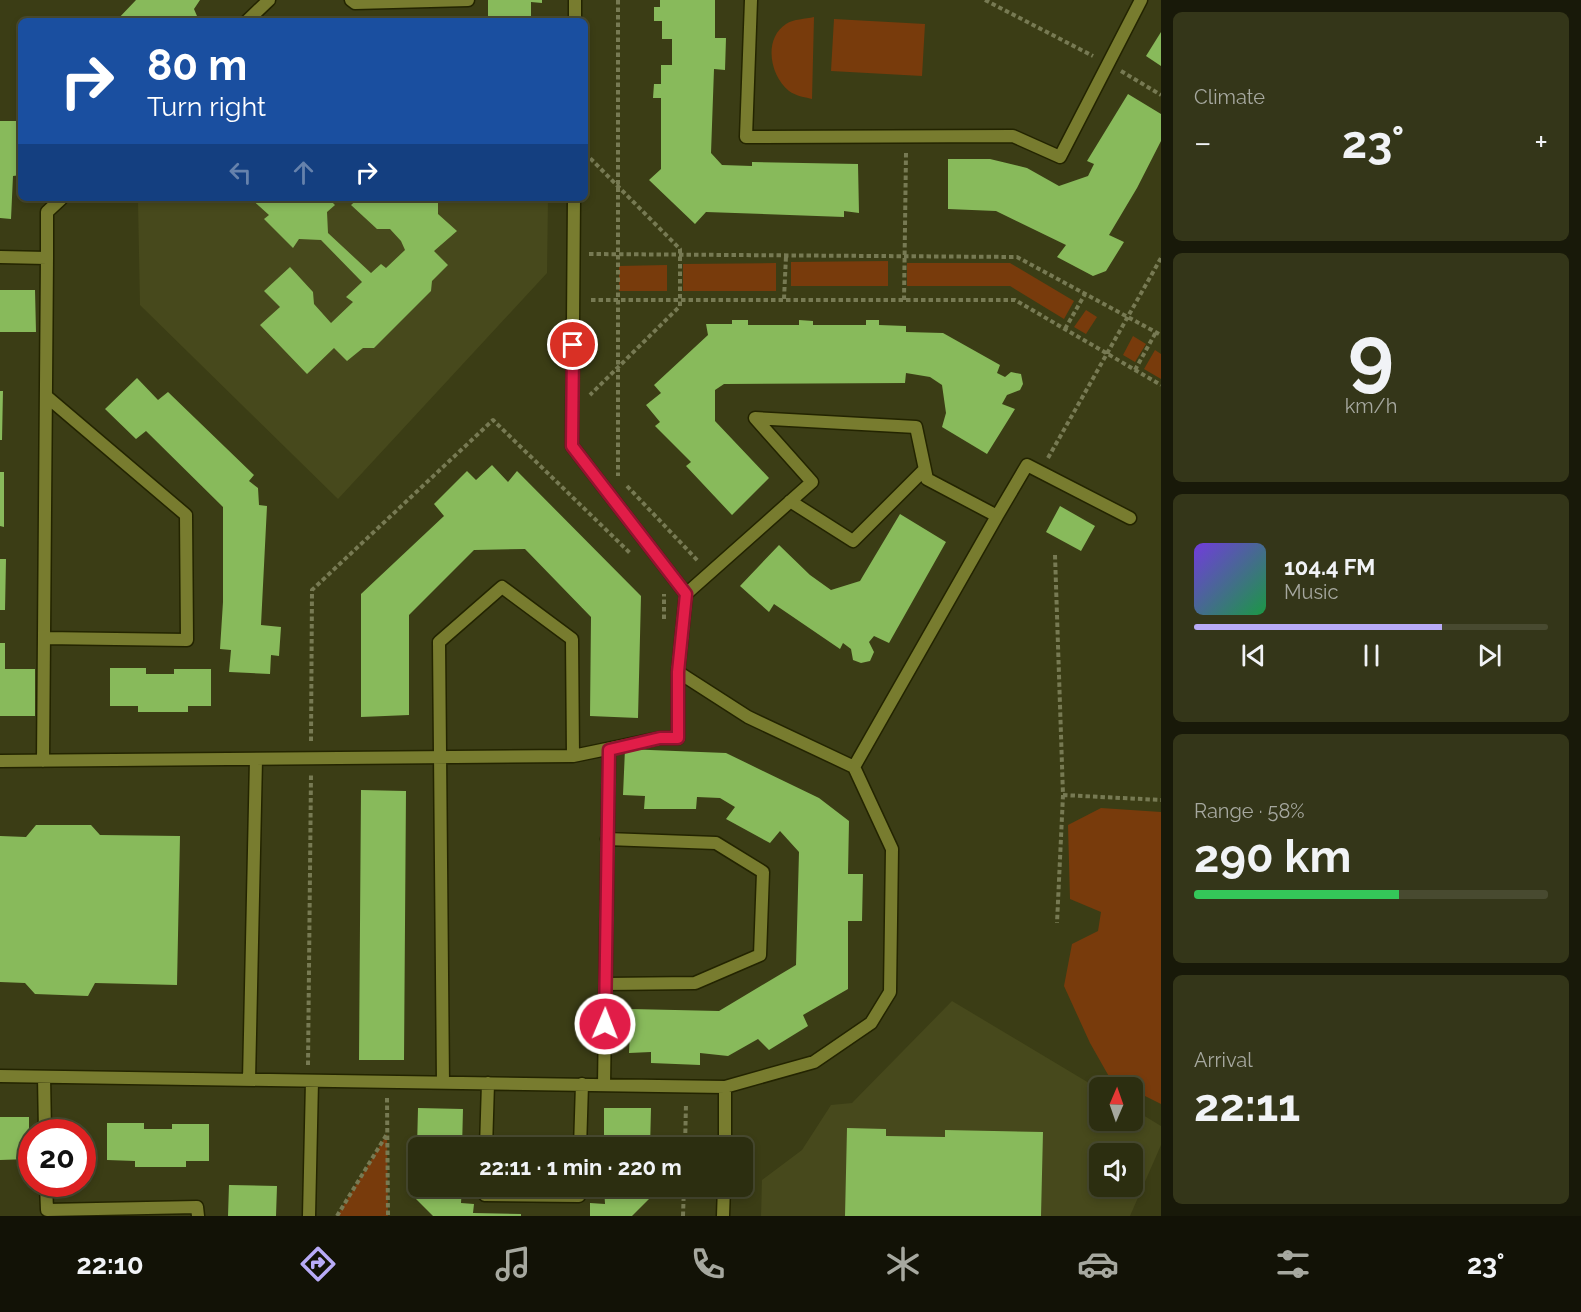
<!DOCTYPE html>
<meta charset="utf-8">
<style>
:root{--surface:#2c2e10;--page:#343619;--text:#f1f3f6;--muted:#a6a89f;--line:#484a30;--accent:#b8abf7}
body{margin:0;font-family:Raleway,sans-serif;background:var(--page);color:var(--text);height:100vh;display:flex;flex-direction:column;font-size:22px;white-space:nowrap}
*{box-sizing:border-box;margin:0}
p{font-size:20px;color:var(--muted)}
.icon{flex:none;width:33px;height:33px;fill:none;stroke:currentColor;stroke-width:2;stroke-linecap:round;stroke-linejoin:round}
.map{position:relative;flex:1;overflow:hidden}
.sheet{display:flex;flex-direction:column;gap:12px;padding:12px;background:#181909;width:420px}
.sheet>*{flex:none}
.top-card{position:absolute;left:18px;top:18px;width:570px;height:183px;border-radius:9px;box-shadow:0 3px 9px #0003,0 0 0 2px var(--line);background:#1a4fa0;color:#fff;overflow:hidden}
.needle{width:39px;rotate:2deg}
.fabs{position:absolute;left:1089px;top:1077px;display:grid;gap:12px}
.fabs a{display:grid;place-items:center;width:54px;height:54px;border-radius:9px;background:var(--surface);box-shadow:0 3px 9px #0003,0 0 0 2px var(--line);font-size:30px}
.speed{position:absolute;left:18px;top:1119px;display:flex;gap:12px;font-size:30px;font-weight:700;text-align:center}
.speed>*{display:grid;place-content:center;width:78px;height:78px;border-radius:50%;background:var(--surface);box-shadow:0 3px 9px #0003,0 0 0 2px var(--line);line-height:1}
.speed .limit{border:9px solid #d22;background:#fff;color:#111}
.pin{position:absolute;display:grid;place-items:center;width:51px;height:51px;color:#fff;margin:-26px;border:3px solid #fff;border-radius:50%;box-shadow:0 2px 6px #0007}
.me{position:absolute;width:66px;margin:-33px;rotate:1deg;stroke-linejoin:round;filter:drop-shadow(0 0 4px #0008)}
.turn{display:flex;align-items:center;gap:21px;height:126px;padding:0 30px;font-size:27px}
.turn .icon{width:78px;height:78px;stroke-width:2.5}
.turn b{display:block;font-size:42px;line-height:51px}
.lanes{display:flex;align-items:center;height:57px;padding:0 30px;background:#0003;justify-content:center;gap:30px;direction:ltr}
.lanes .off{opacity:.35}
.big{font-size:45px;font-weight:700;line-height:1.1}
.sheet .tile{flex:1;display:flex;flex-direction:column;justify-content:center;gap:9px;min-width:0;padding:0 21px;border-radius:9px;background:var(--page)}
.sheet .dial{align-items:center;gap:0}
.dial b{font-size:78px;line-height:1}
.song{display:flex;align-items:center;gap:18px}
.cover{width:72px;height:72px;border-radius:9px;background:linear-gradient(135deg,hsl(260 70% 55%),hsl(140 70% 35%))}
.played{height:6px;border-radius:3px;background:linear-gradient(90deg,var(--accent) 70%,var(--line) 70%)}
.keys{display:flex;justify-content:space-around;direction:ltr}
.heat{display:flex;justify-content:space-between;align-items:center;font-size:33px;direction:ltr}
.charge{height:9px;border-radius:4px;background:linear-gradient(90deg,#34c759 58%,var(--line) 0)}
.trip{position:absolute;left:408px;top:1137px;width:345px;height:60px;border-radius:9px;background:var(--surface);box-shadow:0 3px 9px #0003,0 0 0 2px var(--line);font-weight:700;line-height:60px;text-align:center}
.menu{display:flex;height:96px;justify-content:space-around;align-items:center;background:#121206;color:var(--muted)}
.menu .icon{width:42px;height:42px}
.menu .on{color:var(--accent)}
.menu b{font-size:27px;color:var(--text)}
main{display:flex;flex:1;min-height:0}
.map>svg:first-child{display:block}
.built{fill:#47491c;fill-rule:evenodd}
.green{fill:#783b0c}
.building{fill:#88ba5b}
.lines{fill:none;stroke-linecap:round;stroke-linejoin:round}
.lane-casing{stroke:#232400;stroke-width:15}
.path{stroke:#777a53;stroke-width:4;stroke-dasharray:4.5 3;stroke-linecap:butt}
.lane{stroke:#787c2f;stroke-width:12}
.route-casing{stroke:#92132f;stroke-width:15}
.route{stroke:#e11d48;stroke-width:10}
</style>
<main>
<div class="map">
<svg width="1161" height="1216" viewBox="0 0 1161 1216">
<rect width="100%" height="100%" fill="#3b3d15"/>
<path class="built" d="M142,198h406l-1,75 -209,226 -198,-194 -2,-103z
M952,1001l147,88 1,31h32l1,-11 28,17v19l-31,71h-369l1,-36 40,-30 29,-45 21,-2zM1100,1154h32v32h-32z"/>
<path class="green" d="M814,17l-2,82c-8,-2 -16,-3 -23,-8 -19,-15 -26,-52 -3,-67 8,-5 19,-5 28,-7z
M834,19l91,5 -3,52 -91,-5z
M888,261v25h-97v-24z
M776,263v28h-93v-27z
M907,263h103l64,38 -10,18 -54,-33h-103z
M667,265v26h-48v-25z
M1086,310l11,7 -11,17 -12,-7z
M1133,336l13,8 -11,18 -12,-7z
M1155,350l6,4v25l-17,-10z
M1101,808l60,4v292l-28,-14 -1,-2 -5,-1 -16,-7 -21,-37 -26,-57 8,-42 26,-13 3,-19 -31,-13 -2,-74z
M387,1134l1,82h-51z"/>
<path class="building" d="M136,0h64l-6,9 3,7 -5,5h-76z
M488,0h54v3l-11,-1v19h-43z
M660,0h55v38h11l-1,32 -11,-1 -3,84 11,12 30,1v-4l106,2 1,49 -15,-2v6l-138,-5 -11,12 -46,-44 12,-11v-71h-8l1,-14h7v-19h11v-26h-10v-18h-8v-14h6z
M1161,32v34l-15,-10z
M1128,94l33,20v27l-24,47 -28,47 15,7 -18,29 -13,5 -36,-19 9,-12 -70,-34 -48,-2v-50h42l37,9 32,18 29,-10 6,-12 -7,-3z
M21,117v58l-8,1 -2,43 -11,-1v-97h17z
M250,198h78l7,7 -8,7 1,21 43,40 10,-9 5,4 19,-18 -4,-9 -11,-12h-13l-26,-24 8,-7h75l4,4v12l19,17 -23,20 14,14 -16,16 -1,10 -57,57h-11l-16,13 -13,-13 -27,26 -47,-49 20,-18 -16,-16 26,-24 23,25 1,12 17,19 22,-21 -7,-5 16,-15 -41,-42 -22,-1 -6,9 -29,-29 5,-4z
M0,290h35l1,42h-36z
M732,320h16v5h51v-5l14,1v4h53v-5h13v5l27,1v6l37,1 57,32 -3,8 8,4 6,-5 10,2 2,10 -3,6 -13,5 -5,9 13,5 -28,45 -45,-27 4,-14 -4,-28 -12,-8 -24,-4 -1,10 -181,1 -9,6v31l54,57 -37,37 -46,-49 5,-4 -36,-36 5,-4 -14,-17 15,-12 -7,-8 54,-50 -2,-11h26z
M137,378l21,22 10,-8 86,83 -5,6 9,7 1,17 8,1 -6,119 20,2 -2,29 -8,-1 -1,19 -41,-2 2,-22 -11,-1 3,-47v-95l-77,-76 -10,8 -31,-30z
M0,391h3l-1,49h-2z
M492,465l16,17 9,-11 124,125 -3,122 -48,-2 1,-99 -66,-68 -51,1 -65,65v100l-48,2v-123l83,-78 -10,-12 33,-33 9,9z
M0,472h4v55l-4,-1z
M1060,506l35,20 -14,25 -35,-19z
M900,514l46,28 -57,101 -15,-7 -5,6 5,10 -4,9 -9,2 -8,-3 -2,-11 -8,-6 -3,6 -66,-45 -5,8 -29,-26 39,-41 31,30 21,15 29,-9z
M0,559h6l-1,51h-5z
M0,643h5v26h30v47h-35z
M110,668h36v6h28v-5h37v37h-23v6h-50v-6h-28z
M625,749l101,4 93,45 30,23 -1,53h15l-1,47h-14v68l-45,26 5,11 -39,24 -11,-11 -30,17 -28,-3v12l-49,-2v-11l-22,1 2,-44 88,2 77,-46 3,-113 -19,-21 -10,12 -44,-24 9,-12 -15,-9 -23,-1 -1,12h-52l1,-13 -22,-1z
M361,790l45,1 -2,269h-45z
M36,825h55l9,10 80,1 -3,149 -82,-2 -7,13 -53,-2 -10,-11 -25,-1v-146l26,1z
M418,1108l45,1 -1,39h-45z
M604,1108h47l-1,40h-46z
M0,1117h29v42l-29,1z
M107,1123h37v6h28v-5h37v37h-23v6h-51v-6l-28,-1z
M847,1128l39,1v7l59,1v-7l98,2 -2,84h-196z
M229,1185l48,1 -1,30h-48z
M417,1186h45l-1,17 13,1 -1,9 48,1v2h-88l-17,-17z
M604,1186h46v12l-18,18h-42v-13l15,1z"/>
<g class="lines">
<defs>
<path id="lane" d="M351,0l4,3 113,-3
M751,0l-5,137 267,-1 47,21 81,-157
M247,21l22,-21
M575,21v-21
M0,257l47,1 -4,503
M47,258v-46l15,-14
M790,501l63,40 72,-72
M997,516l30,-51 103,53
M686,594l126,-112 -57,-64 161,9 11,52 70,37 -143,251
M44,638l143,2 -1,-125 -140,-119
M0,761l573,-5 87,-18h18v-66
M606,984l89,-1 65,-28 3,-83 -47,-29 -109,-4
M0,1076l725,11 89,-25 57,-39 19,-31 2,-143 -38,-82 -106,-50 -70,-45 8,-78 -114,-148 2,-248
M44,1077l1,55
M249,1080l7,-321
M443,1083l-4,-441 63,-55 70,52 1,117
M604,1085l5,-335
M486,1148l2,-65
M580,1148l2,-64
M725,1148v-61
M46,1184l1,26 150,-3 1,9
M486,1186l-1,9 94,1v-10
M309,1216l3,-135
M723,1216l1,-30"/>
</defs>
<use href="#lane" class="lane-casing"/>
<path class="path" d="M618,0v476
M985,0l108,56
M1121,71l40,24
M585,153l95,96v57l-90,89
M589,254l428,3 144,78
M784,299l2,-43
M591,300h424l146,85
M904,300l2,-147
M1065,329l20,-35
M1135,370l21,-38
M1048,458l113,-200
M627,486l71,75
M1055,555l8,240 -6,128
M664,619v-25
M311,741l1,-151 181,-170 137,133
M1063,795l98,5
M308,1065l3,-290
M387,1098l1,118
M685,1148l1,-45
M337,1216l50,-82
M683,1216l1,-30"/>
<use href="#lane" class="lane"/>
</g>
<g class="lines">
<defs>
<path id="route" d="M573,345l-1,101 114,148 -8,78v66h-18l-51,12 -4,274"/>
</defs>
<use href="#route" class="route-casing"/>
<use href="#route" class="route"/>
</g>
</svg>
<div class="fabs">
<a><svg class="needle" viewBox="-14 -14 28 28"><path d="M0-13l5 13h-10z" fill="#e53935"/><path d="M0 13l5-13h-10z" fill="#a6a89f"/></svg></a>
<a><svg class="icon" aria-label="sound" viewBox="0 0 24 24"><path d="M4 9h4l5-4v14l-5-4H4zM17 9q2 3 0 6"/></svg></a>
</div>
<div class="speed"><div class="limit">20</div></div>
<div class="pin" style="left:573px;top:345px;background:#d93025"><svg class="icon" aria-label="arrive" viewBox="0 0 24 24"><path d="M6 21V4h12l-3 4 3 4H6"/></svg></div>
<svg class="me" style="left:605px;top:1024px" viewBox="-20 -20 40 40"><circle r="17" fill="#e11d48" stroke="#fff" stroke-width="3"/><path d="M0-11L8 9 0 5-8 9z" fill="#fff"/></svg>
<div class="trip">22:11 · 1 min · 220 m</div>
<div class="top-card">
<div class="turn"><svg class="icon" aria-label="right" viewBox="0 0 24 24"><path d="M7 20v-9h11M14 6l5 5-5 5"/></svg><div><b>80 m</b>Turn right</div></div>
<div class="lanes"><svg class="icon off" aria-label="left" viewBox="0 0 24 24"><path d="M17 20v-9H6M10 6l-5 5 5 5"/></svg><svg class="icon off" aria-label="ahead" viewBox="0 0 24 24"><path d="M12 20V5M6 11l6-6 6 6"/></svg><svg class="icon" aria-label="right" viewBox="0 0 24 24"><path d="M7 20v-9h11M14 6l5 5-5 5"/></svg></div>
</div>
</div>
<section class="sheet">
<div class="tile"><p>Climate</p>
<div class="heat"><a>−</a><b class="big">23°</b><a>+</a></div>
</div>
<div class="tile dial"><b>9</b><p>km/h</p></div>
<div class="tile">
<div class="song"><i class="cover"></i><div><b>104.4 FM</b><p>Music</p></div></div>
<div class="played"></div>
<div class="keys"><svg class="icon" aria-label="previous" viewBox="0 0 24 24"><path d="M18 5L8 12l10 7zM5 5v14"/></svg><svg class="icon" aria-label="pause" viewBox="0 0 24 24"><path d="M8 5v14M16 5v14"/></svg><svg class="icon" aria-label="next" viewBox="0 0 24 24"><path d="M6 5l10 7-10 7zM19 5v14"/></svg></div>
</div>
<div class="tile"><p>Range · 58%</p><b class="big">290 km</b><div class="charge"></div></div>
<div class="tile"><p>Arrival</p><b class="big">22:11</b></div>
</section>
</main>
<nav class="menu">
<b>22:10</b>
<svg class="icon on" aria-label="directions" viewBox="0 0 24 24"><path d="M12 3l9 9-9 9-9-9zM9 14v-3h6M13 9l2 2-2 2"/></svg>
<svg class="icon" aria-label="music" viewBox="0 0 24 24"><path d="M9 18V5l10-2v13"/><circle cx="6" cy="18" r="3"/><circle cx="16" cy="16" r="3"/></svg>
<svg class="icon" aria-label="phone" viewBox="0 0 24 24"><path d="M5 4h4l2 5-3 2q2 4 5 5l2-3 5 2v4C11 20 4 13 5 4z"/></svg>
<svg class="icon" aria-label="climate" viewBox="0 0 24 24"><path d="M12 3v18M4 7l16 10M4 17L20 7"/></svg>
<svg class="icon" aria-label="car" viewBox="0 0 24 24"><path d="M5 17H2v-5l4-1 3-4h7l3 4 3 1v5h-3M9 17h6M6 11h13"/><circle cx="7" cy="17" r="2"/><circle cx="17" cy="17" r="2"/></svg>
<svg class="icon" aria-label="filters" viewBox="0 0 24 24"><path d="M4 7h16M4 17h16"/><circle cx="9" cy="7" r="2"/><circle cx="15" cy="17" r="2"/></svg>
<b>23°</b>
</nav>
